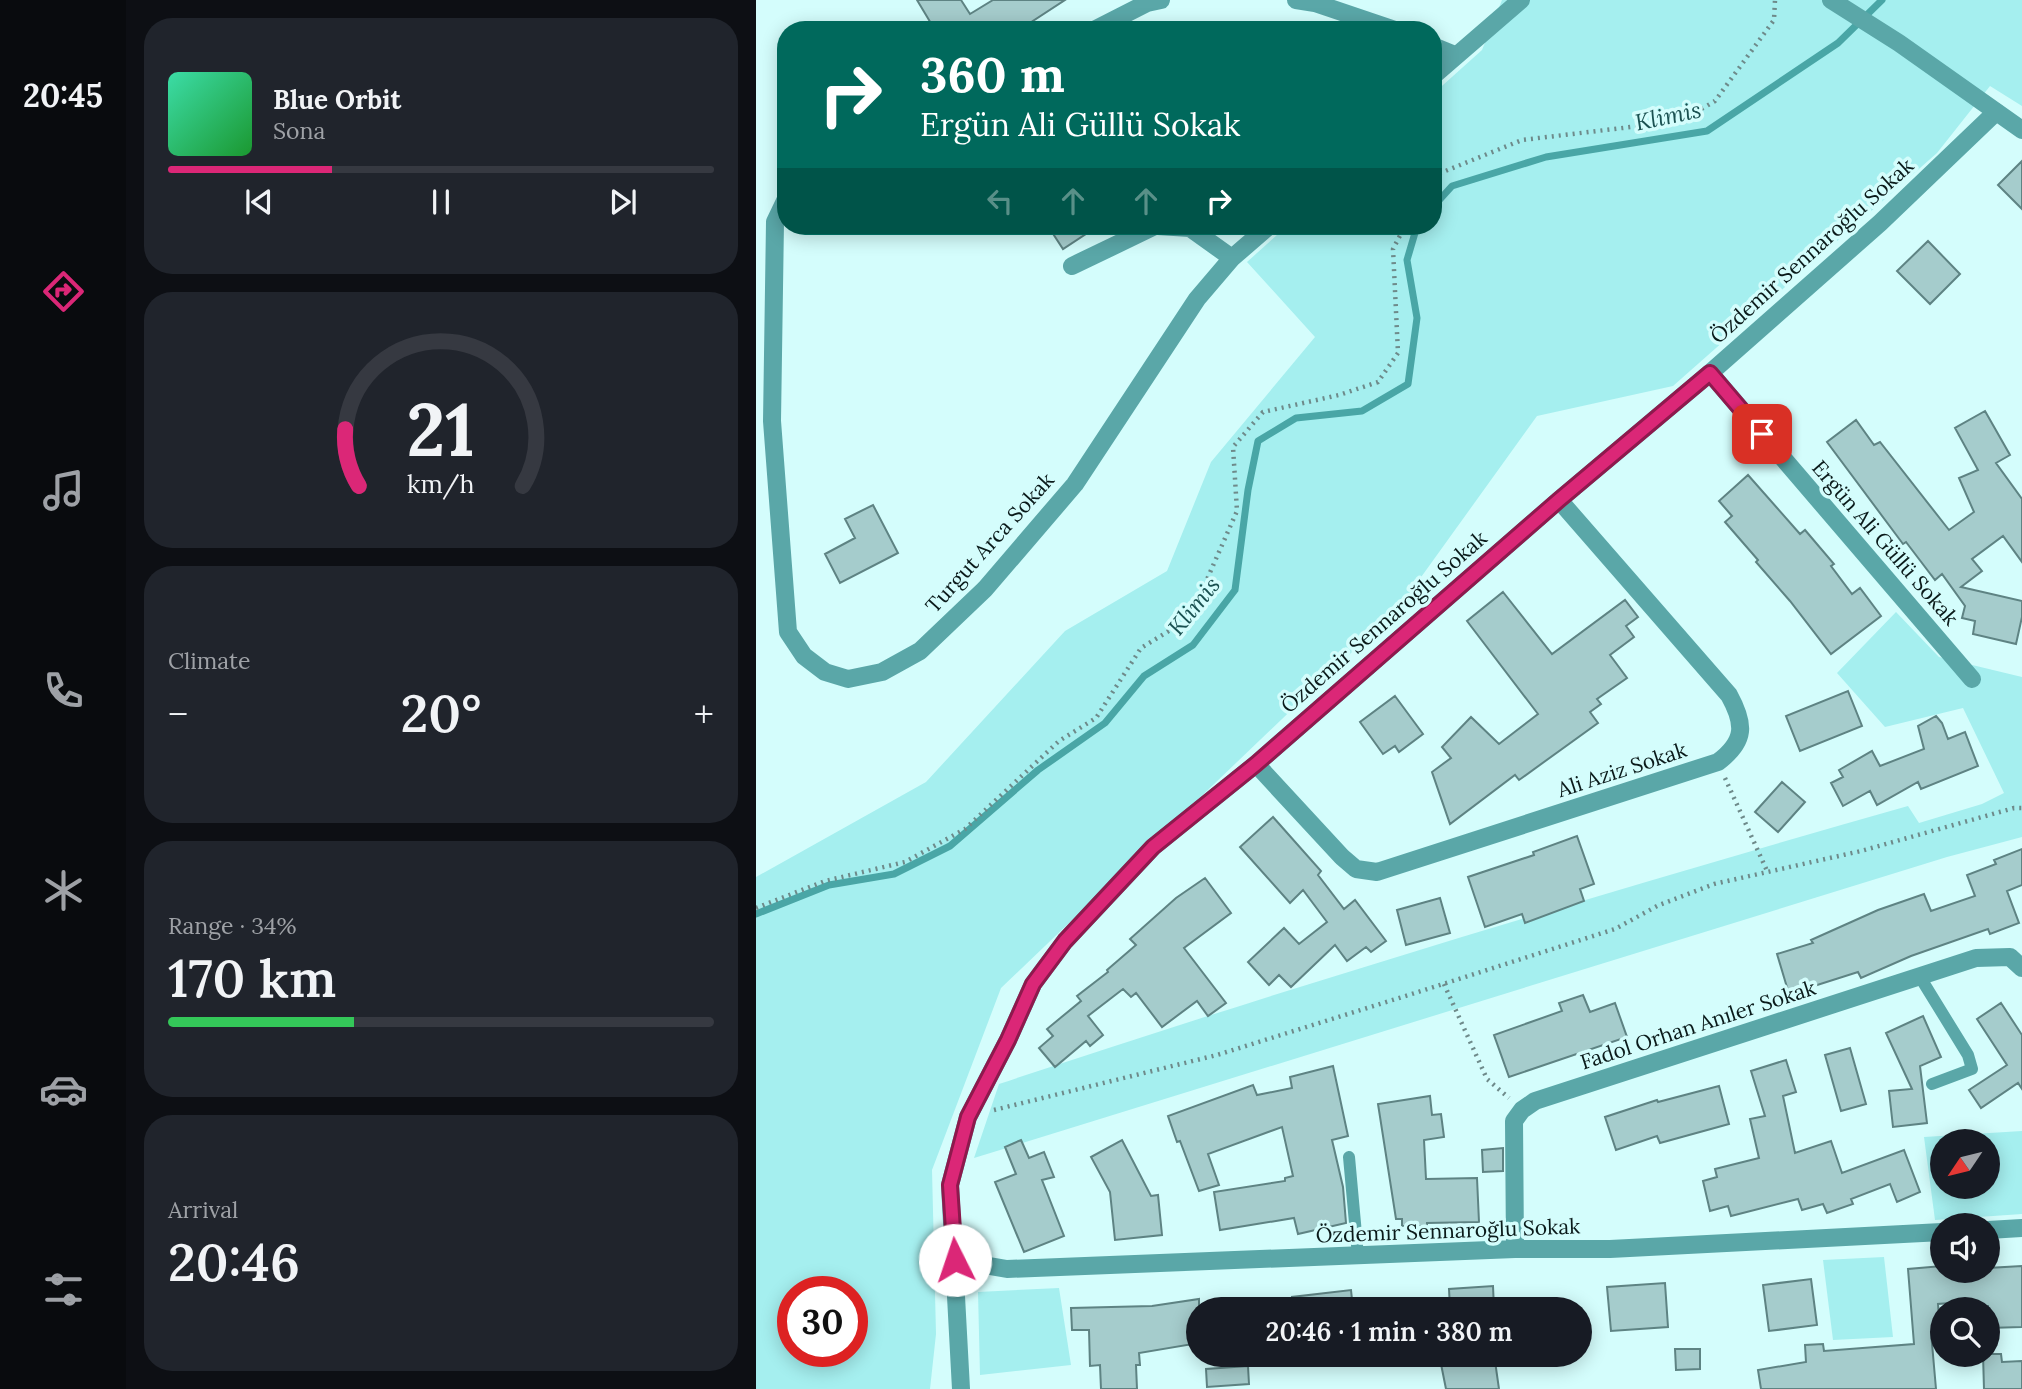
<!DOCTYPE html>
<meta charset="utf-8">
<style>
:root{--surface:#171b24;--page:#20242c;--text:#f1f3f6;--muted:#9ea1a6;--line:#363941;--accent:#db2777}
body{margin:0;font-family:Lora,serif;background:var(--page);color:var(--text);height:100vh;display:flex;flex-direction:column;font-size:26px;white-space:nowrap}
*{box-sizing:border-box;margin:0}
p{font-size:23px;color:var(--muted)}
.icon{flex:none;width:38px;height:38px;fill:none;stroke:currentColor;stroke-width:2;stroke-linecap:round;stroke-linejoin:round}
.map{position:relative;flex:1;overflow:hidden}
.side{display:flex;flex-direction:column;gap:18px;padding:18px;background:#0d0f14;width:630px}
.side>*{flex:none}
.top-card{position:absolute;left:21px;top:21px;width:665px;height:214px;border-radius:28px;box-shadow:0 4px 18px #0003;background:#00695c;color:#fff;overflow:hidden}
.needle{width:46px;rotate:235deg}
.buttons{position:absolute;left:1174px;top:1129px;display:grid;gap:14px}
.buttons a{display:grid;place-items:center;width:70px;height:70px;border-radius:50%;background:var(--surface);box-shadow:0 4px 18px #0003;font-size:35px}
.speed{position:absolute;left:21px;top:1276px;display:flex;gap:14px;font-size:35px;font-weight:700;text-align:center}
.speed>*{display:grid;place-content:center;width:91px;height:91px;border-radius:50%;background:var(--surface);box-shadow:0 4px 18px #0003;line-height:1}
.speed .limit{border:10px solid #d22;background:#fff;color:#111}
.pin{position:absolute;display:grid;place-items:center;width:60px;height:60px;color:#fff;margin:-30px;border-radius:14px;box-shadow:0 4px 10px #0006}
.me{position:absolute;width:77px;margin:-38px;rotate:356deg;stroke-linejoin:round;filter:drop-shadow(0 0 5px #0008)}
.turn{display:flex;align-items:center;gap:24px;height:147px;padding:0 28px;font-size:32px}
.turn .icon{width:91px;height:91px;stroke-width:2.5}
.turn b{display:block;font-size:49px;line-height:60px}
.lanes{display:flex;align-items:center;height:66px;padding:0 28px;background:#0003;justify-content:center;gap:35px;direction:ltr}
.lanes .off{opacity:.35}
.big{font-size:52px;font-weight:600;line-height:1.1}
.side .widget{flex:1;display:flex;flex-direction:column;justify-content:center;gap:10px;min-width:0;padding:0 24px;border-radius:28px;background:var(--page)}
.side .dial{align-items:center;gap:0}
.dial svg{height:182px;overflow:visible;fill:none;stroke:var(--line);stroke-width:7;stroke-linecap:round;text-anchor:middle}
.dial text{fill:var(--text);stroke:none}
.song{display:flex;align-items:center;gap:21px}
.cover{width:84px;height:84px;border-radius:10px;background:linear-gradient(135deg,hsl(160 70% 55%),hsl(130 70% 35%))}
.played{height:7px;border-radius:4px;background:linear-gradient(90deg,var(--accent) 30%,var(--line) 30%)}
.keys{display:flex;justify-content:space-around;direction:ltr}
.heat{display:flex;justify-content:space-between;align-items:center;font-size:38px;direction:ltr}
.charge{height:10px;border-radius:5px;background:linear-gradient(90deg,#34c759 34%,var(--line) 0)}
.trip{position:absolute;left:430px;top:1297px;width:406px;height:70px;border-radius:35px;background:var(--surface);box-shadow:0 4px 18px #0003;font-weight:600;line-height:70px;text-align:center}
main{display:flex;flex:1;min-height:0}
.tab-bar{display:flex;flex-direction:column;width:126px;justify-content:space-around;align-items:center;background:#090b0e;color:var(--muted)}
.tab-bar .icon{width:49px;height:49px}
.tab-bar .current{color:var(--accent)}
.tab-bar b{font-size:32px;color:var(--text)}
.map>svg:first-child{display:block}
.green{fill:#a5efef;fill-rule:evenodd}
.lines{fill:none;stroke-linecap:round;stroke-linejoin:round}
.stream{stroke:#49a6a6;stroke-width:7}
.building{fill:#a5cccc;stroke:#5e8383;stroke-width:2}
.path{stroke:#6e8a8a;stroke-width:4.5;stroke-dasharray:2 5;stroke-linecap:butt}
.service{stroke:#5aa7a8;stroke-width:12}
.minor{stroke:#5aa7a8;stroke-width:18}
.tertiary{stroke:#5aa7a8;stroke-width:18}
.route-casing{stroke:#8e194d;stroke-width:18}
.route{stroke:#db2777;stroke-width:12}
.labels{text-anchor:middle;stroke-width:7;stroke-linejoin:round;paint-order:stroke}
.street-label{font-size:21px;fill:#0a1a1a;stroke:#d4fdfc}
.water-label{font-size:23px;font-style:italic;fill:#1a5151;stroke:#d4fdfc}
</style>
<main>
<nav class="tab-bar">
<b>20:45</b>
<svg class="icon current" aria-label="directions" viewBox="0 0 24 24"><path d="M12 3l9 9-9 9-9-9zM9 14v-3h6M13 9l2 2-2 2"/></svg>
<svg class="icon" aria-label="music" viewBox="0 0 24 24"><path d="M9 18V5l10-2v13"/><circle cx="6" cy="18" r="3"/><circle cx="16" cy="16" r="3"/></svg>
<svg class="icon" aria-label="phone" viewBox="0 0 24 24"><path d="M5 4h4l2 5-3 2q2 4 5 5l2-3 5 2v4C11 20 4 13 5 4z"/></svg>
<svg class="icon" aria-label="climate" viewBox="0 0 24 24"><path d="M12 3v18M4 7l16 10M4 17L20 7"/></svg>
<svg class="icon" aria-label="car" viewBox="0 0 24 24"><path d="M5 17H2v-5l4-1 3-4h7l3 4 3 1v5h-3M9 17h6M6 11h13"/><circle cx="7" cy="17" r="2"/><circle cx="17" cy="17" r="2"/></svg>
<svg class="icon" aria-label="filters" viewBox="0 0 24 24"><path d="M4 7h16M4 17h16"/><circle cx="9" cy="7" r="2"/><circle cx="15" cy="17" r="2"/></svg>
</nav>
<section class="side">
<div class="widget">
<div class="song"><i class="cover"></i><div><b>Blue Orbit</b><p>Sona</p></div></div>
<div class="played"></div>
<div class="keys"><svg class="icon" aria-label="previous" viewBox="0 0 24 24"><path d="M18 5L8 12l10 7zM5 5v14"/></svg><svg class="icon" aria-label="pause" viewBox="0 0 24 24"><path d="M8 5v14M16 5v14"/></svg><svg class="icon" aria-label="next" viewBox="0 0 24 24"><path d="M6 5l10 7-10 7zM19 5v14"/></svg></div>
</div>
<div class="widget dial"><svg viewBox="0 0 100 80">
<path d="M14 69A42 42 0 1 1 86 69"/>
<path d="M14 69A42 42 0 0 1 8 44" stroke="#db2777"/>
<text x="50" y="56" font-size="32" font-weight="700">21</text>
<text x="50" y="72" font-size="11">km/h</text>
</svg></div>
<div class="widget"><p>Climate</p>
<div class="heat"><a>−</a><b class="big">20°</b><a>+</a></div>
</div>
<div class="widget"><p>Range · 34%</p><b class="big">170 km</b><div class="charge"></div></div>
<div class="widget"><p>Arrival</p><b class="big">20:46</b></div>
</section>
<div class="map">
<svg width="1266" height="1389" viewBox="0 0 1266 1389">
<rect width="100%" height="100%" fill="#d4fdfc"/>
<path class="green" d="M746,0h520v106l-32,-20 -53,67 -264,233 -136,30 -136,189 -400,383 -69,182 4,164 -6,55h-174v-512l170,-95 139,-151 102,-60 44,-109 104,-125 -68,-75 40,-36h146v-132l49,-44zM37,1292h59v59h-59z
M1140,612l43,45 83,20v160l-75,20 -973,301 25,-74c300,-100 604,-191 909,-278l11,17 63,-19 22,-11 -41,-85 -78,19 -48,-54z
M1266,1131v83l-87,6 -11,-83zM1232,1141v45h-46v-45z
M1128,1257l9,80 -60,3 -10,-80z
M303,1288l12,77 -91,10 -2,-83z"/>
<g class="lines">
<path class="stream" d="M677,207l19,-21 94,-29 161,-26 131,-88 44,-43
M0,914l73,-29 65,-11 56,-28 88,-76 67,-47 39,-47 49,-31 42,-55 13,-100 10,-49 38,-23 66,-7 46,-27 9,-66 -10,-58 10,-34"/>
</g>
<path class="building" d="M161,0h44l9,14 23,-14h72l-46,30h-84z
M1266,161v48l-24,-24z
M292,226h50l-35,23z
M1172,241l32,33 -30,30 -33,-33z
M1229,411l25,44 -14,8 26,36v63l-19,-26 -31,23 10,12 -21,16 61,14v16l-6,27 -43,-10 2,-13 -13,-3 3,-12 -23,-32 -7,6 -29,-38 -3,2 -76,-102 29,-22 18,25 6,-3 69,88 25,-18 -15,-34 19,-8 -23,-42z
M992,475l52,59 5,-4 29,34 -3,2 21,28 8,-6 21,28 -50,38 -41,-53 -34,-39 2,-2 -33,-38 7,-6 -13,-15z
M117,505l25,48 -58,30 -15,-29 30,-16 -10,-19z
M747,592l49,62 73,-54 13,17 -12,9 8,11 -24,18 17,23 -30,21 4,5 -11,8 8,11 -79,57 -4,-5 -65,49 -18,-52 19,-14 -9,-11 29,-30 28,27 39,-30 -71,-93z
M1092,691l14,35 -62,25 -14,-35z
M639,696l28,38 -24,18 -4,-6 -12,8 -23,-32z
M1180,716l6,7 6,16 17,-7 13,34 -57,23 -3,-7 -41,23 -7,-14 -27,15 -12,-23 12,-6 -4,-7 33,-19 8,15 44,-17 -6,-23z
M1026,782l23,20 -27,30 -23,-20z
M517,817l48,54 -3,4 26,34 11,-9 31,41 -15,11 -5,-5 -19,14 -12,-16 -44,42 -12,-12 -10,10 -21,-23 36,-34 15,16 28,-22 -24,-32 -13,13 -50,-56z
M821,836l17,48 -14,5 4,12 -59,22 -3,-9 -37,13 -17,-50 66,-22 -1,-3z
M1266,849v36l-15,6 12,32 -29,11 -2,-5 -77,27 -50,22 -3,-6 -69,22 -12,-40 36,-11 -2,-3 67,-30 46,-16 7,17 44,-15 -8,-21 29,-11 -2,-4z
M449,878l26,35 -47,35 42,55 -18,13 -11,-15 -35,26 -26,-34 -5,4 -8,-8 -35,27 15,19 -13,11 -4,-5 -31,26 -16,-19 14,-12 -6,-7 34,-28 -4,-5 31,-24 -1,-2 29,-25 -6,-6 46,-41z
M684,898l10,35 -44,12 -9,-35z
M827,995l7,17 25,-9 12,34 -118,40 -15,-42 68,-24 -3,-8z
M1245,1003l21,32v54l-4,-6 -37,25 -12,-18 38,-25 -30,-46z
M1167,1016l18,41 -21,9 7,57 -34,4 -4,-36 23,-2 -26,-56z
M1094,1048l16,56 -25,7 -16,-56z
M1030,1060l10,32 -13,4 12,57 36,-12 11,32 62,-23 16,42 -23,10 -7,-18 -39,15 2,5 -26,9 -4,-9 -21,6 -4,-11 -67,17 -3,-10 -18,5 -7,-30 14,-4 -2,-8 44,-11 -9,-39 15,-3 -14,-45z
M577,1066l15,70 -16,4 11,47 3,36 -48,11 -4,-16 -74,12 -6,-38 71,-11v-3l8,-2 -11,-49 -74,27 11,31 -20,6 -19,-50 -3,1 -9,-26 85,-31 4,10 35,-7 -2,-11z
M963,1086l10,38 -69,19 -3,-7 -41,14 -11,-33 52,-17 1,2z
M674,1096l2,19 9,-1 3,23 -20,3 2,39 51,-1 2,44 -52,1v3h-25v-7h-6l-18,-115z
M265,1140l8,18 15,-6 10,25 -12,3 22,56 -40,16 -29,-70 21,-8 -11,-27z
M366,1140l29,56 7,-1 4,40 -47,5 -5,-48 -19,-35z
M747,1148v23l-20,1 -1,-22z
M1186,1266v4h46v-2l34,-2v61l-34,1v-22h-11v-5l-39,3 2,27 -9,1 5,57h-175l-3,-19 48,-8 -1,-17 18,-1 1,7 90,-7 -6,-75z
M1055,1279l6,46 -48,6 -6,-46z
M909,1283l3,44 -57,4 -4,-44z
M737,1286l1,23h-44l-1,-20z
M595,1290l2,19h-60l-1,-12z
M443,1299v44l-60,10 1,12h-4l1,24h-36l-1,-24 -10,1 -1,-36h-17l-1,-22 81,-2z
M919,1349h25v20l-24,1z
M683,1354h55l5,35h-53z
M1227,1354h18l1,8 20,-1v28h-38z
M492,1366l1,18 -42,3 -1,-18z"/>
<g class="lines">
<path class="path" d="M677,176l89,-36 159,-19 34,-20 59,-81 1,-20
M969,778l43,95
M0,908l69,-27 80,-19 60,-33 94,-88 37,-23 45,-70 49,-30 47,-107 -4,-64 30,-35 76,-17 39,-13 20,-29 -5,-104 12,-23
M688,984l43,95 22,19
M238,1110l223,-55 198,-62 200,-64 44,-24 55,-21 147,-33 153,-43h8"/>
<path class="service" d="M1164,977l48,78 4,14 -40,15
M593,1157l9,99"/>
<path class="minor" d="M540,0l19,3 80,27
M338,30l53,-27 14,-3
M677,46l22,9
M677,76l88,-76
M30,199l-11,23 -3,199 16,211 16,24 21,16 23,7 34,-7 38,-21 65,-62 90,-105 122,-185 35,-41 37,-32
M402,226l32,2 42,30
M316,266l83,-40
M954,373l262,306
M500,764l86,93 14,12 21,3 341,-110c28,-21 27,-38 11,-67l-170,-195
M1232,1230l34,-2
M759,1249l-1,-128 8,-11 13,-9 441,-143 34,-1 12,11
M199,1260l52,9 508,-20h95l332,-17
M205,1389l-11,-204 18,-68 40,-77 25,-56 32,-43 88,-94 103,-83 303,-264 151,-127 170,-150 116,-111"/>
<path class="tertiary" d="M1075,0l68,43 123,87"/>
</g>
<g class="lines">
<defs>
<path id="route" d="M199,1260l-5,-75 18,-68 40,-77 25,-56 32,-43 88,-94 103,-83 303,-264 151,-127 52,61"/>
</defs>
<use href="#route" class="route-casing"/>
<use href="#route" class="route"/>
</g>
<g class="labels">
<g class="street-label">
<text transform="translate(1056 251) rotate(-42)" y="7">Özdemir Sennaroğlu Sokak</text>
<text transform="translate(234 543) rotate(-48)" y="7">Turgut Arca Sokak</text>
<text transform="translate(1129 543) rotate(49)" y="7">Ergün Ali Güllü Sokak</text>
<text transform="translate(628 622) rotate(-41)" y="7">Özdemir Sennaroğlu Sokak</text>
<text transform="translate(866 770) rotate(-18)" y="7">Ali Aziz Sokak</text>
<text transform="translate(942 1025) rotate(-18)" y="7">Fadol Orhan Anıler Sokak</text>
<text transform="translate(692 1231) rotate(-2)" y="7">Özdemir Sennaroğlu Sokak</text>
</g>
<g class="water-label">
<text transform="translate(912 116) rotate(-12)" y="8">Klimis</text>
<text transform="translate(438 606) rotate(-51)" y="8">Klimis</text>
</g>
</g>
</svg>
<div class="buttons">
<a><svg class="needle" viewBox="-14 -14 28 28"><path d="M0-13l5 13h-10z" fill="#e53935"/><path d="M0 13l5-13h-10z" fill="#9ea1a6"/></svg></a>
<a><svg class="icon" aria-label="sound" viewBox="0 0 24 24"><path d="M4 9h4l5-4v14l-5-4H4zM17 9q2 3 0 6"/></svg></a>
<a><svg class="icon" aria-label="search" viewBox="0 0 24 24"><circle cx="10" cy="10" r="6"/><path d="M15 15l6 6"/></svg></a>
</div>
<div class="speed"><div class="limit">30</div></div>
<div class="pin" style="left:1006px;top:434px;background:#d93025"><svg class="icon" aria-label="arrive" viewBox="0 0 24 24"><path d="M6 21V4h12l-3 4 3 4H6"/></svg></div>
<svg class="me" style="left:199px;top:1260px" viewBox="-20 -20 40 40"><circle r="19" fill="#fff"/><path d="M0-13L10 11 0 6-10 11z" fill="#db2777"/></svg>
<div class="trip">20:46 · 1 min · 380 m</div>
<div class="top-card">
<div class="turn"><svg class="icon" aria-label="right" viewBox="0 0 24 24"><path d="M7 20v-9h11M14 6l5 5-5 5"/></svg><div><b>360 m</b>Ergün Ali Güllü Sokak</div></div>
<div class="lanes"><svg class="icon off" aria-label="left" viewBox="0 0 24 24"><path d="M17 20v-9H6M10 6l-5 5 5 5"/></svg><svg class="icon off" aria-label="ahead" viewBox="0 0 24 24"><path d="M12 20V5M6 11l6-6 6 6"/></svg><svg class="icon off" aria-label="ahead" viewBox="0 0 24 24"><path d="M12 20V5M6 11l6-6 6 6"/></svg><svg class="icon" aria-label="right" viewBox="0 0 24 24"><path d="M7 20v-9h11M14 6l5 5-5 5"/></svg></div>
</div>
</div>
</main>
